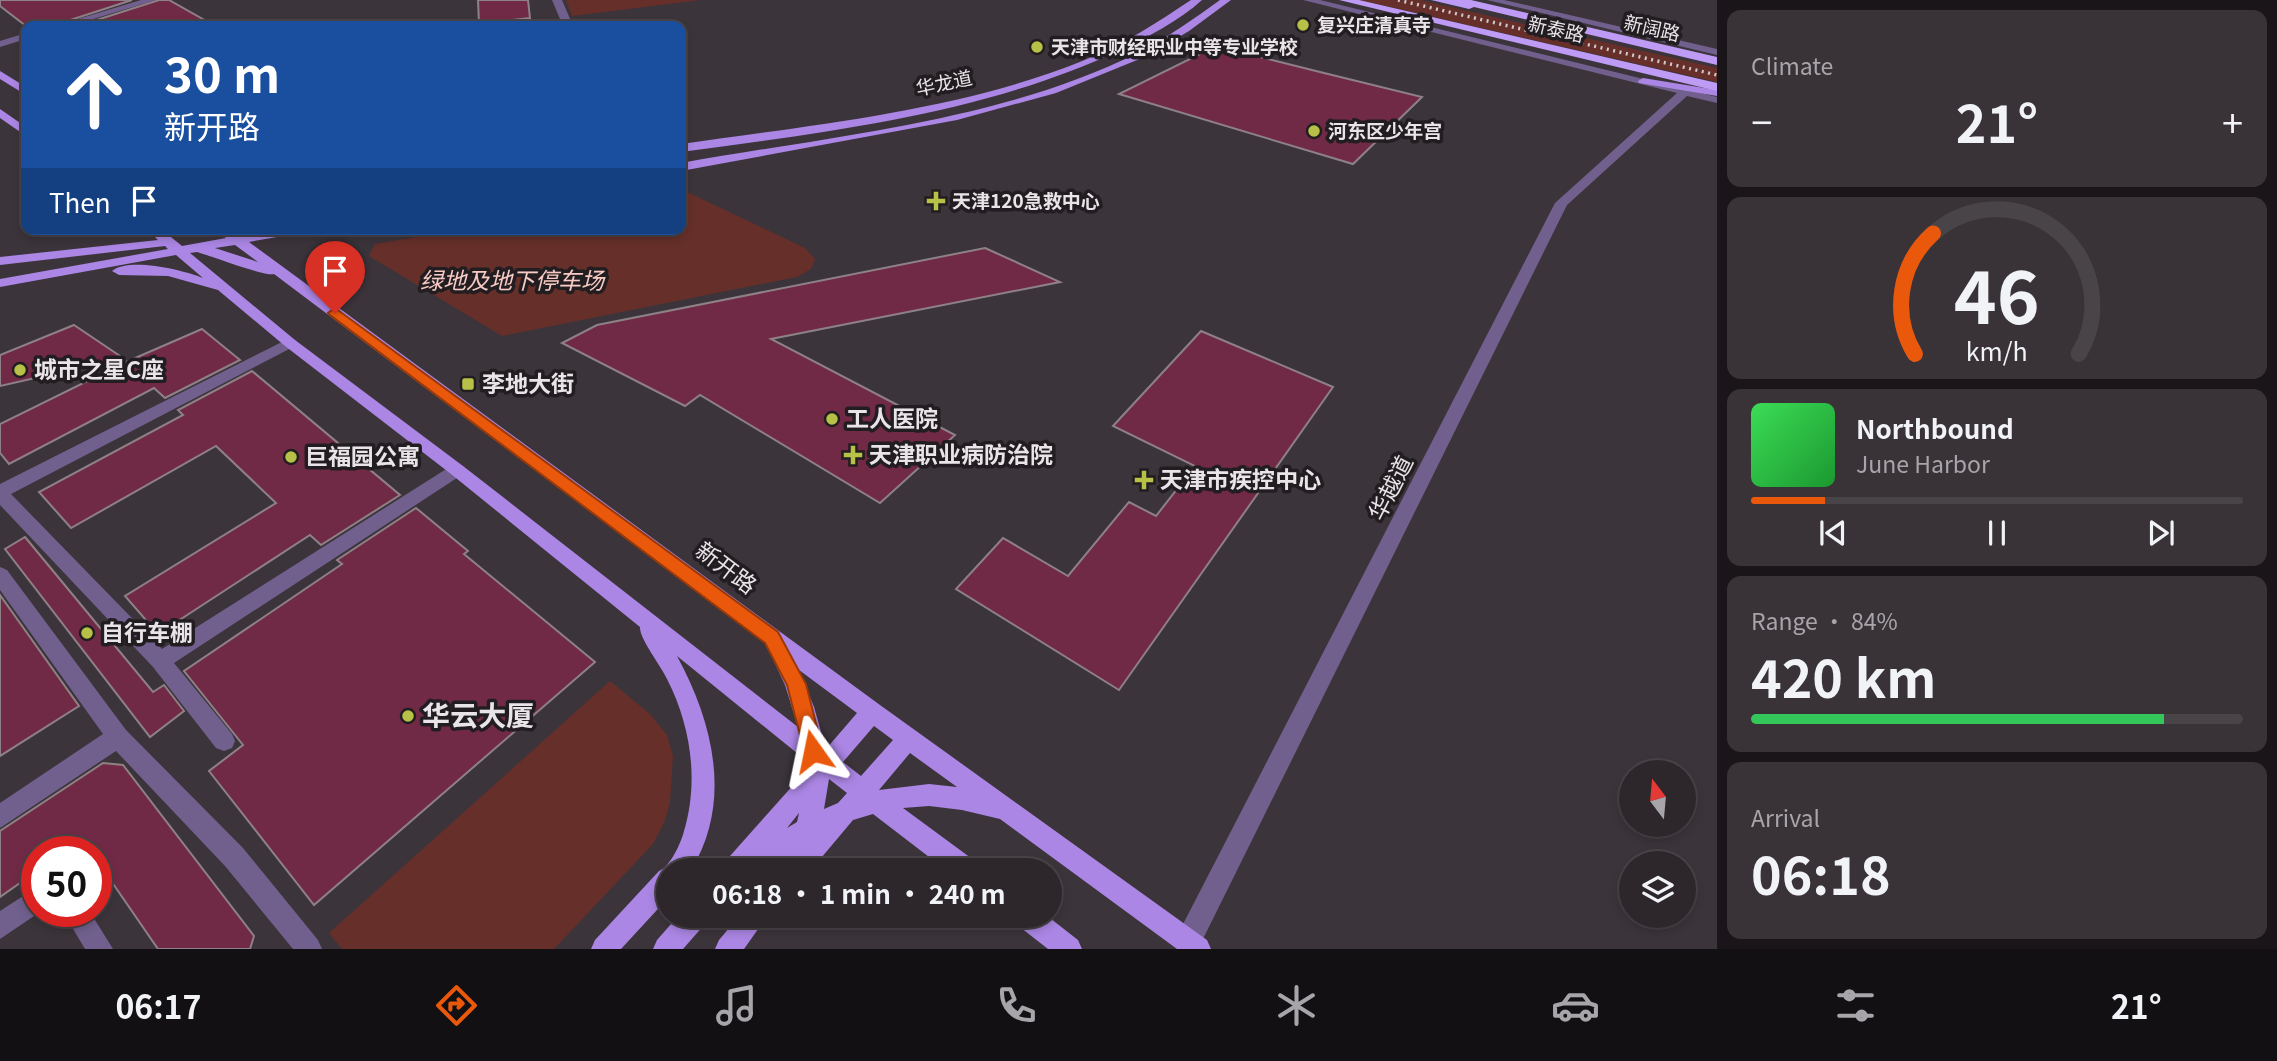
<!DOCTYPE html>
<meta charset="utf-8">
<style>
:root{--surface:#2d272c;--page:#393338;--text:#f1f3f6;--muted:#a7a5a9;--line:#484448;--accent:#ea580c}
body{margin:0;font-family:Georgia,"Noto Sans SC",serif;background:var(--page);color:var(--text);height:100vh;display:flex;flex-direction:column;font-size:26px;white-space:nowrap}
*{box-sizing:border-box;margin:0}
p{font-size:23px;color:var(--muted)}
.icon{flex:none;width:38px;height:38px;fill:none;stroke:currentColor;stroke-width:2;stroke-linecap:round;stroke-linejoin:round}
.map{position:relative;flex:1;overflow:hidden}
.side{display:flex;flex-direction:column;gap:10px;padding:10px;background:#191518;width:560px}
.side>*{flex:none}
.hud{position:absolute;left:21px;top:21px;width:665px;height:214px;border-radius:14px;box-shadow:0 4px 10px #0003,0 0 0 2px var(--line);background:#1a4fa0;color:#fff;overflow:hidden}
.needle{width:46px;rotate:344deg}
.tools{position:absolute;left:1619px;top:760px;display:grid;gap:14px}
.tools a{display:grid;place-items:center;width:77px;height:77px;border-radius:50%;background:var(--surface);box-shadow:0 4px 10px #0003,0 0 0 2px var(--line);font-size:35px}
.speed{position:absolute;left:21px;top:836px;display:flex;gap:14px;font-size:35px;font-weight:700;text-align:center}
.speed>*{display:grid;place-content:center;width:91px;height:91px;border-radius:50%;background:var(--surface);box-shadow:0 4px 10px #0003,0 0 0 2px var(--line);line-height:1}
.speed .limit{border:10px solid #d22;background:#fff;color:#111}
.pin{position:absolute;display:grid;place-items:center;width:60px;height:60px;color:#fff;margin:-72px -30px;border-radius:50% 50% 50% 0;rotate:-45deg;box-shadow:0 0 7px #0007}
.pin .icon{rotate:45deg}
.me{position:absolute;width:77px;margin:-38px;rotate:348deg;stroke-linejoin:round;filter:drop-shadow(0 0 5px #0008)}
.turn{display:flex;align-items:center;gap:24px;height:147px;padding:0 28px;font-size:32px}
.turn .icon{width:91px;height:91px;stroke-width:2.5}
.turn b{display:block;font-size:49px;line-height:60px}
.then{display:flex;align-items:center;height:66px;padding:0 28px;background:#0003;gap:14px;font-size:26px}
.big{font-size:52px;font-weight:700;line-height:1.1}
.side .card{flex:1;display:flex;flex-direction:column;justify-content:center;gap:10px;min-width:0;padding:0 24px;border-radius:14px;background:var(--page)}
.side .dial{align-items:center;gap:0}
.dial svg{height:182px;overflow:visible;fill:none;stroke:var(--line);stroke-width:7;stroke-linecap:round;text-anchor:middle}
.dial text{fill:var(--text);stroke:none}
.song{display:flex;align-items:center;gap:21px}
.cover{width:84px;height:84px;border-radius:10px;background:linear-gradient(135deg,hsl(130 70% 55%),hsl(130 70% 35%))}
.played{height:7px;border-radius:4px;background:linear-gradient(90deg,var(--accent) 15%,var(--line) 15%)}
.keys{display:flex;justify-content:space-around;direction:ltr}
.heat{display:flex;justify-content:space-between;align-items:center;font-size:38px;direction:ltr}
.charge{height:10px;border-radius:5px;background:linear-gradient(90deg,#34c759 84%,var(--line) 0)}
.trip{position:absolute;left:656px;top:858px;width:406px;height:70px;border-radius:35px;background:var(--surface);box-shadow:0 4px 10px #0003,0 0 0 2px var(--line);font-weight:700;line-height:70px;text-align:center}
.tab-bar{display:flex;height:112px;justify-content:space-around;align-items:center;background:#121012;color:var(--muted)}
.tab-bar .icon{width:49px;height:49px}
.tab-bar .selected{color:var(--accent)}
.tab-bar b{font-size:32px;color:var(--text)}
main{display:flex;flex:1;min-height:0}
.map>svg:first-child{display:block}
.green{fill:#662f29}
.building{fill:#712a46;stroke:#8e8185;stroke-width:2}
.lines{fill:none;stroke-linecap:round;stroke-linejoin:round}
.minor{fill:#71608e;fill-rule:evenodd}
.major{fill:#ab86e4;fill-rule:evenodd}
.highway{fill:#be9bf5;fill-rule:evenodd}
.rail{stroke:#cfc9ce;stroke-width:3.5;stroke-dasharray:2 4.5;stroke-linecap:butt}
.route{fill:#ea580c;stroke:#983908;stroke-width:2}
.poi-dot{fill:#b8c147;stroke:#211d20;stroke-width:2.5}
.labels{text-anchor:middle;stroke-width:7;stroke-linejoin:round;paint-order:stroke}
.far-poi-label{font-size:19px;font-weight:bold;fill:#e9e4e8;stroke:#211d20;text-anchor:start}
.far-street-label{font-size:19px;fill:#e9e4e8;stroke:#211d20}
.park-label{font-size:23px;font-style:italic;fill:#f8cac4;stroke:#211d20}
.poi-label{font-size:23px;font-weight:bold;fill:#e9e4e8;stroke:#211d20;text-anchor:start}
.street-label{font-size:23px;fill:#e9e4e8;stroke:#211d20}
.near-poi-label{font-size:28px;font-weight:bold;fill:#e9e4e8;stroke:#211d20;text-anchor:start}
</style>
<main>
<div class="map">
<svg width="1717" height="949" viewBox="0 0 1717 949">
<rect width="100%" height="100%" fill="#3c343b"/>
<path class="green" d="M566,0h134l-128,16z
M1360,0h60l297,68v14z
M687,192l118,56 10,11 -4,10 -14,8 -295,59 -133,-80 6,-12 88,-15h218v-36z
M610,681l40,33 17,21 6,21 -3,46 -5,19 -12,23 -99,105h-212l-13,-16z"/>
<path class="building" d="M0,0h132l-80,26h-26l-26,-20z
M159,0h10l46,26h-137z
M478,0h50l2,18 -51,6z
M1216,46l108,27 98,24 -69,67 -234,-70z
M985,248l75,34 -289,57 184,96 -75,68 -180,-108 -15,11 -123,-63 35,-18z
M74,325l49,33 -123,28v-31z
M202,329l38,31 -75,38 -11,-10 -145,76 -9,-11v-29l126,-62z
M1201,331l132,56 -214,303 -163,-101 47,-51 65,38 61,-74 27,14 39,-50 -82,-40z
M252,371l148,124 -79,50 -11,-10 -152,99 -33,-38 151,-93 -60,-57 -145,82 -32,-36 144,-77 -5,-5z
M416,508l52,43 -4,3 131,108 -281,243 -105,-134 34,-26 -59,-74 158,-107 -5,-4z
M25,537l128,155 11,-7 20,26 -34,26 -145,-188z
M0,595l79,111 -79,50z
M103,763l20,2 131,171 -4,13h-92l-62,-90v-7h-4l-10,-14 -20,14h-25v19l-37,26v-66z"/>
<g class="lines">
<path class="minor" d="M141,0h15l-86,26h-15z
M552,0h10l11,26h-10z
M1303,0h17l397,97v6l-30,-7 -120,109 -369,744h-19l-4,-8 4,-9 376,-729 122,-110z
M1487,0h17l213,49v6z
M26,33v6l-26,8v-6z
M290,338l5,2 3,3 -3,3 -284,148 151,155 289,-183h12l3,4 -3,4 -289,189 58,71 3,7 -3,7 -8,3 -8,-3 -63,-81 -153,-162v-21z
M0,567l7,3 119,160 117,118 75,92 4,9h-29l-68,-83 -109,-115 -116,77v-25l103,-69 -103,-144z
M37,887v25h3l-40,27v-28z
M63,912h27l23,37h-28z"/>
<path class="major" d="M1191,0h11c-23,21 -54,37 -82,50 -135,64 -292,82 -439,102v-8c144,-21 334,-38 460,-112 17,-10 33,-21 50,-32z
M1220,0h11l-42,31 -42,25 -91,37 -99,27 -276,51v-8c149,-27 323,-42 458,-111 29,-15 55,-33 81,-52z
M0,71l26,16v8l-26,-16z
M1643,78l74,12v6l-78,-13 -1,-2z
M0,109l26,18v9l-26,-18z
M147,229h14l21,17 44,-8 -10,-9h15l9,7 36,-7h30l-6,4 -51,9 631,463 327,235 4,9h-34l-177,-130 -38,-9 -33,-4 -26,2 72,53 3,9h-32l-73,-56 -20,6 -42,50h-43l1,-2 -40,2 -2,-5 3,-9 74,-83 -1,-15 -126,-102c36,66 56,146 14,214h-23v28l-47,51h-30l4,-9 64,-69c11,-4 22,-28 25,-40 15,-50 7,-105 -17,-152 -6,-13 -28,-41 -27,-52l-189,-153 -166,-128 -67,-56 -50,-14 -49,-1 -7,-4c17,-14 71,-1 91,7l-27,-23 -176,32v-8l168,-30 -3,-3 -165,19v-8l158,-17zM235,245l23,17 -43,-14zM197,252c14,4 69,25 77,22l492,370 19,41 13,42 -335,-261 -168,-126 -105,-87zM799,670l58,43 -31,36 -12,-42zM874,726l19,14 -32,36 -18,-14zM910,753l47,34 -28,-3 -50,6zM829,779l18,14 -9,10 -14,6zM799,813l-2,9 -10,6z
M679,915h29l-3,9 -22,25h-30l4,-9z
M740,915h28l-24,34h-29l4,-9z
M1013,915h33l32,25 4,9h-34l-32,-25z"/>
<path class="highway" d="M1339,0h20l358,83v8z
M1431,0h40l246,57v8l-243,-58 -5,2z"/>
<path class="rail" d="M1398,0l319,75"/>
</g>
<path class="route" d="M335,308l443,324 28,52 17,67 -3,7 -7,2 -7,-2 -19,-73 -22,-42 -435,-328 -2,-2z"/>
<g class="poi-dot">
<circle cx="1303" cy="25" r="7"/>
<circle cx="1037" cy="47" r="7"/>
<circle cx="1314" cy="131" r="7"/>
<path d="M932.5 190.5h7v7h7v7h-7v7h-7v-7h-7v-7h7z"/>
<circle cx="20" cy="370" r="7"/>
<rect x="461" y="377" width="14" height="14" rx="3.5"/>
<circle cx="832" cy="419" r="7"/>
<path d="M849.5 444.5h7v7h7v7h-7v7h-7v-7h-7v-7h7z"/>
<circle cx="291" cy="457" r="7"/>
<path d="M1140.5 469.5h7v7h7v7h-7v7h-7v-7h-7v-7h7z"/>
<circle cx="87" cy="633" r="7"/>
<circle cx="408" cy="716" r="7"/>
</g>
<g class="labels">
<g class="far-poi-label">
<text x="1317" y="32">复兴庄清真寺</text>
<text x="1051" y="54">天津市财经职业中等专业学校</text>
<text x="1328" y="138">河东区少年宫</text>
<text x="952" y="208">天津120急救中心</text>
</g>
<g class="far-street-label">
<text transform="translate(1652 28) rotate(13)" y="7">新阔路</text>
<text transform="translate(1556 29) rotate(13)" y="7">新泰路</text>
<text transform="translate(944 83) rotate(-12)" y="7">华龙道</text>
</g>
<g class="park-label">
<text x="512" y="289">绿地及地下停车场</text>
</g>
<g class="poi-label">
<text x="34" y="378">城市之星C座</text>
<text x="482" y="392">李地大街</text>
<text x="846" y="427">工人医院</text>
<text x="869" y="463">天津职业病防治院</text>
<text x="305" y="465">巨福园公寓</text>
<text x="1160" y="488">天津市疾控中心</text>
<text x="101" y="641">自行车棚</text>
</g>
<g class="street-label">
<text transform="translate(1391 488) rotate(-63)" y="8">华越道</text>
<text transform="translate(726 568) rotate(37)" y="8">新开路</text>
</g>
<g class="near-poi-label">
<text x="422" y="726">华云大厦</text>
</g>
</g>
</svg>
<div class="tools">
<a><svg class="needle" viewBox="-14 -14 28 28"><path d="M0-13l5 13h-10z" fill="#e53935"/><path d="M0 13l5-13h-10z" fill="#a7a5a9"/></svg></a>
<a><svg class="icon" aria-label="layers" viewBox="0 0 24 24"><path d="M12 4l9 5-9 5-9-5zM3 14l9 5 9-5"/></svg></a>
</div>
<div class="speed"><div class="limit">50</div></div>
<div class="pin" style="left:335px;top:313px;background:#d93025"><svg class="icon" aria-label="arrive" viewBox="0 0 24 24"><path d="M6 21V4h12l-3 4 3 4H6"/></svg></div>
<svg class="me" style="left:813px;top:751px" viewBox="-20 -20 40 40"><path d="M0-17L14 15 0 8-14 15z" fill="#ea580c" stroke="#fff" stroke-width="4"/></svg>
<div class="trip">06:18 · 1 min · 240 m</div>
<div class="hud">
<div class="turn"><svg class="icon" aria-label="ahead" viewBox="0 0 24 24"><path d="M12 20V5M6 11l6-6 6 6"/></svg><div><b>30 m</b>新开路</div></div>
<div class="then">Then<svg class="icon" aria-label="arrive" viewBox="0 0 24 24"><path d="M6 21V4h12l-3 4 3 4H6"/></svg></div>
</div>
</div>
<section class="side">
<div class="card"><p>Climate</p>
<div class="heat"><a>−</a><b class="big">21°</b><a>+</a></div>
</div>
<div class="card dial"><svg viewBox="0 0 100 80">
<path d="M14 69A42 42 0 1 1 86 69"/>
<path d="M14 69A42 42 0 0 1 22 16" stroke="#ea580c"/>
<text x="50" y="56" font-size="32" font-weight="700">46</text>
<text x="50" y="72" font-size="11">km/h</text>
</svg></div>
<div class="card">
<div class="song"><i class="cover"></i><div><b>Northbound</b><p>June Harbor</p></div></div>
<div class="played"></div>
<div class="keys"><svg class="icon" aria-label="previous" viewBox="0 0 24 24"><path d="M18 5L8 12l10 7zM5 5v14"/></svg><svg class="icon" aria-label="pause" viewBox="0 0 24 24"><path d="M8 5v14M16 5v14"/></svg><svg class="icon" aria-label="next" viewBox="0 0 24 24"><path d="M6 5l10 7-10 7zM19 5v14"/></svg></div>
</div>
<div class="card"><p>Range · 84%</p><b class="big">420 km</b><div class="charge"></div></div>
<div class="card"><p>Arrival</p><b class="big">06:18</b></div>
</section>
</main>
<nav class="tab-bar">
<b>06:17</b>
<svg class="icon selected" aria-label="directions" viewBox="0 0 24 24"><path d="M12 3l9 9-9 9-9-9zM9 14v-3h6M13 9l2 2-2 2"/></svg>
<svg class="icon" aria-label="music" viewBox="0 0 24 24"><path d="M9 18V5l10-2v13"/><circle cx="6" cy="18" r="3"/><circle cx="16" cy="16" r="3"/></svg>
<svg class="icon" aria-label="phone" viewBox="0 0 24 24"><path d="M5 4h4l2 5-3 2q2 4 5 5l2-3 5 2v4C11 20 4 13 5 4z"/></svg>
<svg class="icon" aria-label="climate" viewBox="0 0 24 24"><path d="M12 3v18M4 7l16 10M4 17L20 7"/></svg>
<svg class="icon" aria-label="car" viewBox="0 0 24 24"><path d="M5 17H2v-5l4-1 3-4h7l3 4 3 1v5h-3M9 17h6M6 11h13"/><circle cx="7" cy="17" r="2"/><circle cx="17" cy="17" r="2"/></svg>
<svg class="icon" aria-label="filters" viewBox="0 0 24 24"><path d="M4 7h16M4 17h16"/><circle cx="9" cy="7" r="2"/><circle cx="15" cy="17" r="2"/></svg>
<b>21°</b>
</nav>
